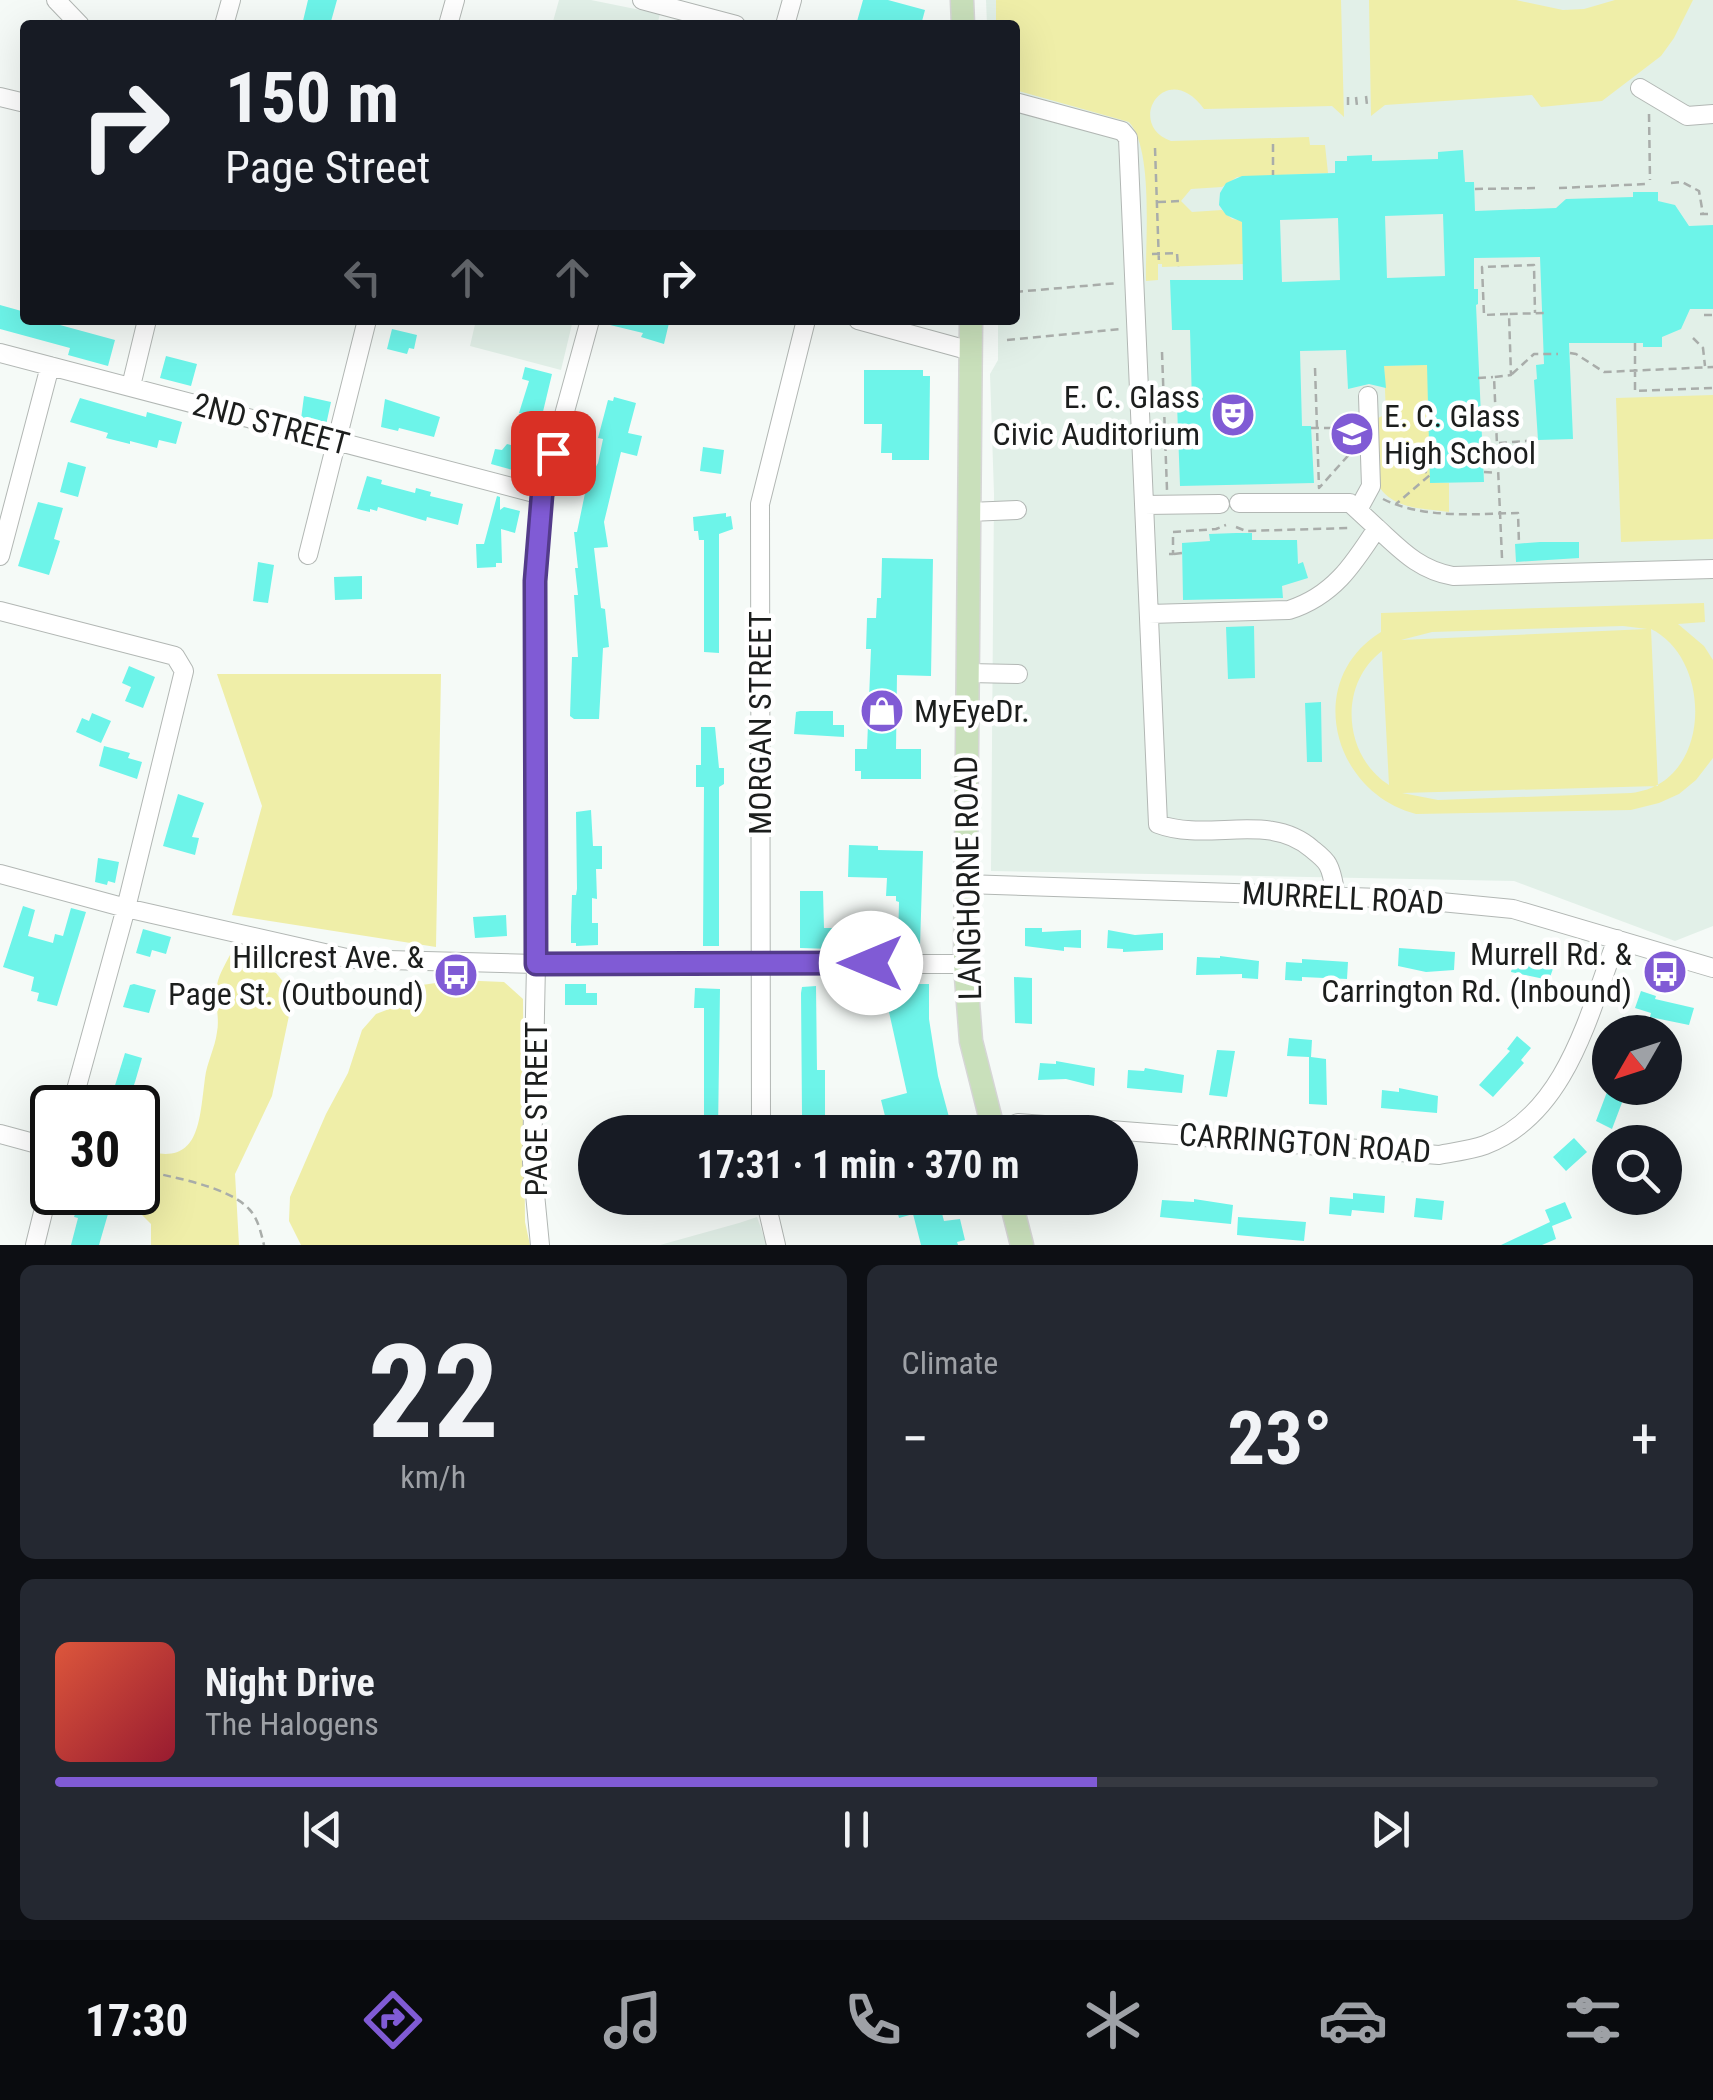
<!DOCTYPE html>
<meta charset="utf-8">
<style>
:root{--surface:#171b24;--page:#242831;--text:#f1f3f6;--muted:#9ea1a6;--line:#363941;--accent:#805bd5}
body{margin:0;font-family:"Roboto Condensed",sans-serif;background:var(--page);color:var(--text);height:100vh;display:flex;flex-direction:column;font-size:38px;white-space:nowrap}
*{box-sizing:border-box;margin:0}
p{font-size:32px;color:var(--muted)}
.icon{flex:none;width:55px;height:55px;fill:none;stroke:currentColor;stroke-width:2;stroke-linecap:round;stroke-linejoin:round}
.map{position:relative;height:1245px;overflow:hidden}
.drawer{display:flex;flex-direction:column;gap:20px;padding:20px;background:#0d0f14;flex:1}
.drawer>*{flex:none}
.top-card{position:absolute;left:20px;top:20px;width:1000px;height:305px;border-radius:10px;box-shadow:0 10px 40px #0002;background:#171b24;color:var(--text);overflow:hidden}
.needle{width:65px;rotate:231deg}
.controls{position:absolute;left:1592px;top:1015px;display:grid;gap:20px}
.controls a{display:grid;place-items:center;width:90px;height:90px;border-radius:50%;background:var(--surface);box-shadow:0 10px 40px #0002;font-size:50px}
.speed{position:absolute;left:30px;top:1085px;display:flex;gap:20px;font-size:50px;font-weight:700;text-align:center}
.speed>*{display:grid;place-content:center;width:130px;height:130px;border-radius:50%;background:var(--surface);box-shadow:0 10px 40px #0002;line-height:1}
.speed .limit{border:5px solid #111;border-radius:15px;background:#fff;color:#111}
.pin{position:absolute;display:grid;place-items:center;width:85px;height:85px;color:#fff;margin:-42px;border-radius:20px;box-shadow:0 5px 15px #0006}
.me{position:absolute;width:110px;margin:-55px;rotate:270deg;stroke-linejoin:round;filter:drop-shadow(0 0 8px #0008)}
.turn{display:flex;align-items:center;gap:35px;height:210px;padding:0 40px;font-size:45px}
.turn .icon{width:130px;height:130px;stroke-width:2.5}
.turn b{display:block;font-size:70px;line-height:85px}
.lanes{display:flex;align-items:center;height:95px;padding:0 40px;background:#0003;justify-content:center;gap:50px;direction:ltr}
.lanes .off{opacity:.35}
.big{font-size:75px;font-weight:700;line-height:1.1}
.drawer .widget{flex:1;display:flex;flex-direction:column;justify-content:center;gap:15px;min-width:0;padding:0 35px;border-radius:15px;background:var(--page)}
.drawer .dial{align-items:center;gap:0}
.dial b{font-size:130px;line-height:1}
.song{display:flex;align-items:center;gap:30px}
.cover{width:120px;height:120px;border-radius:15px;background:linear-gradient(135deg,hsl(10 70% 55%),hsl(350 70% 35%))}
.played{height:10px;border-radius:5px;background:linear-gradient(90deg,var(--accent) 65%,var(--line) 65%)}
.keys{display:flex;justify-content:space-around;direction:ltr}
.heat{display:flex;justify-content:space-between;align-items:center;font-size:55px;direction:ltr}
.drawer .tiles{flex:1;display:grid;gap:20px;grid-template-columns:1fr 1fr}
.widget:last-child{grid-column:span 2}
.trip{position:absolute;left:578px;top:1115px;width:560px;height:100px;border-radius:50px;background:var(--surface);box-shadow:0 10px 40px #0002;font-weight:700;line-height:100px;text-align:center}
.menu{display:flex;height:160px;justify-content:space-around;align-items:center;background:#090b0e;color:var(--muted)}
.menu .icon{width:70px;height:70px}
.menu .on{color:var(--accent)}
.menu b{font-size:45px;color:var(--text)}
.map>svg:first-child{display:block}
.built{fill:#e2f0e8}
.green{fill:#efeea8;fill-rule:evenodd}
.building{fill:#6df4e9;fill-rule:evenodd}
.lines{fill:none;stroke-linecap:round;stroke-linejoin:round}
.minor-casing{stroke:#b2b7b4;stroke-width:20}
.major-casing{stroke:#d6d6d6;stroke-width:25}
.path{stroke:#a9adaa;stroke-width:2.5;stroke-dasharray:8 5;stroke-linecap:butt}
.minor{stroke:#fff;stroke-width:18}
.major{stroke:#c9e0bb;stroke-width:22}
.route-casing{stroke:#533b8a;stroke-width:25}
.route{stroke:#805bd5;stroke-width:18}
.labels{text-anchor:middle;stroke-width:9;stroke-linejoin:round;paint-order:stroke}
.poi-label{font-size:32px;fill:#1c1e1d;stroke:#fff;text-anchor:end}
.street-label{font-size:32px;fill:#1c1e1d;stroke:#fff}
</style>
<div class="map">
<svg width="1713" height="1245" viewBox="0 0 1713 1245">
<rect width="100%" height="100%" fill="#f5faf7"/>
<path class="built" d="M559,0h32l69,14 -3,11h-105z
M986,0h727v926l-38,15 -161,-60 -523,-10 3,-377 -4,-120 8,-14v-40h17v-295h-28z
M476,320h97l-12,50 -91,-24z
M757,1217l10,28h-107l79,-22z"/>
<path class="green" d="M996,0h345l3,117 -12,-11 -128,3c-38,-52 -80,15 -33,32l138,-4 1,8h15l3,28 -91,4 -15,10 -31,2 -10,12 11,11 30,-2 10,9 13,2 -2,43 -81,3v-3h-4v16l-12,1c-1,-39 8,-131 -17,-159l-114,-32v-65h-19z
M1369,0h147l47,10 21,-1 31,-9h78l-19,38 -13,18 -59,45 -61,6 -9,-12 -147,10 -14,11z
M1446,364l-16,119h19v29c-26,-4 -56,-2 -71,-27l-2,-66 10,-5 -2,-48z
M1713,395v144l-92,3 -5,-144z
M1704,603l1,19 -27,2 26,22 9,14v98l-17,22 -17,14 -20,9 -28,7 -215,4c-84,-22 -113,-134 -35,-182v-19zM1623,626l24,3 -246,11 31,-8zM1651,629c62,30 62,155 -20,164l-193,7 -36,-7 256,-7zM1382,651l7,134c-46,-29 -51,-101 -7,-134z
M217,674h224l-5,273 -204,-32 30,-109z
M233,949l23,18 20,6 14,17v21l-18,85 -37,78 4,71h-88v-21l-31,-31 18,-1v-44c62,23 61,-25 67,-70 2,-16 10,-30 12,-46 3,-15 -3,-32 0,-47 2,-12 11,-25 16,-36z
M456,980l48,2 19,17 2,223 5,23h-229l-12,-24 1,-24 36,-83 22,-41 14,-43 14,-16 21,-8 25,-21z"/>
<path class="building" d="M308,0h29l-7,25h-28z
M863,0h25l37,10 -4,15h-65z
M1463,150l2,32h9l1,29 81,-3 10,-9 67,-2v-5h25v9l17,4 14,21 24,-1v84h-23l-9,20 -19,8v10h-19v-4h-74l4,96 -35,1 -4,-60 3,-1 -1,-14 8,-1 -4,-107 -66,1v31h4v15l-2,1 8,177 -54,1 -3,-118 -43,1 2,22 -17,-4 -21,5 -2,-39 -46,1 2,75h9l3,57 -134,3 -3,-82h15l-2,-74h-18l-2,-50h73l-1,-58 -16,-7 -7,-10 1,-12 6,-10 16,-7 93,-3v-12h12v-5l25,-1v6l66,-2v-7zM1443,214l2,62 -58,2 -2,-62zM1338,218l2,62 -58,2 -2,-62z
M0,305l25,7v8h37l-2,5 55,15 -7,26 -40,-11 2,-7 -70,-19z
M611,320h48l10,3 -5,21 -23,-7 2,-4 -33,-8z
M392,329l25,6 -3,14 -5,-1 -2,6 -20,-5z
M166,356l31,8 -6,22 -31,-8z
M525,367l27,7 -11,46 -22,-7 10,-32 -7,-2z
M864,370h59v6h7l-1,84h-37v-7h-11l1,-29h-18z
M304,396l27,6 -5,23 -25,-6z
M614,397l22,6 -8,30 14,3 -5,20 -16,-4 -17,70 4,25 -14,1 7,60 4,1 4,38 -6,1 -4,71h-25l-4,-3 2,-59h6l-4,-62h4l-3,-27h3l-4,-36h3l13,-63 4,1 4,-7 5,-24 -5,-1 10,-38 5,1z
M80,398l66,19 1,-5 35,10 -6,22 -17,-4 -2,8 -27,-7v3l-24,-6 2,-5 -38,-11z
M385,399l55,18 -6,20 -35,-9 -1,3 -17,-4z
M507,444l23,6 -7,23 -32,-9 4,-15 7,1z
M703,447l21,3 -3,24 -21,-3z
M68,462l18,5 -8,30 -18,-5z
M367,476l15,4 -1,4 34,9 1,-5 15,4 -1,4 33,8 -5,21 -31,-8 -1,4 -48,-14 -1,4 -7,-2v3l-13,-3z
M497,496l3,1v13l4,-3 16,4 -5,22 -14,-4 1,34h-6v4l-19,1 -1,-24h8z
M38,502l25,6 -9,31 6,2 -11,34 -31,-9z
M726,513v4l5,-1 2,13 -14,5v119l-15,-1v-112h-5l-1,-9h-4l-1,-14z
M1236,533h16v7h45l1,24 5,-2 5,16 -26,8 1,12 -100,2 -1,-57 28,-2 -1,-7z
M1540,542h39v16l-63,4 -1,-18z
M882,558l51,1 -2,117 -34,-1 -1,74h25v30h-60v-8h-6v-22h12l4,-100h-5l1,-31h9l1,-20h4z
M258,562l16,3 -6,38 -15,-2z
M362,576v23l-27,1 -1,-23z
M1254,626l1,52 -27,1 -2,-52z
M129,666l26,11 -12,31 -18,-7 6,-14 -9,-4z
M1321,702l1,60h-15l-2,-59z
M800,711h33v14h11v12l-50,-3 2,-22z
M92,713l19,8 -10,22 -25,-11 6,-14 7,3z
M701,727h14l4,41h5v16l-5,3v159h-16l1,-159h-8v-22h5z
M104,746l26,7 -2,5 14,4 -5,17 -38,-13z
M178,794l26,9 -12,34 7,1 -4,17 -32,-9z
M591,810l2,36h9v23h-6l1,30 -5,-1v25h6v22l-22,1v-3h-5v-16l1,-32h4l1,-6 -1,-77z
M849,845l29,1v4l45,1 -3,95 -22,-1 1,-43 -3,-1v-5h-10l1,-18 -39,-1z
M98,858l21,4 -4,21 -7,-2 -1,4 -12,-3z
M800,891h23l1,37h8v21l-32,-1z
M23,906l12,4 -7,26 25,7 2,-9 8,2 8,-28 15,4 -29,94 -20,-5 2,-8 -8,-2 3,-14 -31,-10z
M506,915l1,21 -32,2 -2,-21z
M1025,928h17v4l39,-2v18l-17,-1v4l-39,-5z
M143,929l28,8 -5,17 -14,-4 -2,7 -14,-4z
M1108,930l27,5 28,-2v17l-40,2v-3l-16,-1z
M1502,946l25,12 28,5 -6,17 -38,-8 1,-4 -16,-5z
M1399,948l56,4 -1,18 -28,2 -28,-6z
M1220,956l39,5 -1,18 -16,-1v-4l-46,1 1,-18 23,1z
M1302,959l46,3 -1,17 -45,-2v4l-17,-1 1,-18 16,1z
M1014,977l18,1v46l-17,-1z
M134,984l22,6 -7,23 -26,-6 7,-22z
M565,984h21v9h11v12h-32z
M882,984h47v35l9,57 15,56h-64l-8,-32 26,-7 -18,-81h-7z
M816,986l1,84h8v46l-23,-1 -1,-122 1,-6z
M695,988l25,1 -2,143h-14v-124h-10z
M1641,991l15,5 -1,3 39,9 -5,17 -39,-8 1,-4 -16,-5z
M1517,1036l14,12 -10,12 3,3 -31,34 -14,-12 31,-34 -3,-2z
M1289,1038l23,2 -1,17 15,2 1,46 -18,-1v-47l-22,-1z
M1217,1050l18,1 -8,46 -18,-2z
M125,1053l17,5 -7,24 -9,26h-18z
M1056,1061l39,7 -1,18 -28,-7 -28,1 2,-17 16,1z
M1145,1068l39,7 -2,18 -55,-5 1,-18 16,1z
M1610,1084v4l16,4 -14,37 -16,-8z
M1399,1088l39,8 -1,17 -56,-5 1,-18 17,2z
M1574,1138l13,14 -21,19 -13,-14z
M1353,1193l32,3 -1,17 -32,-3 -1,6 -22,-2 1,-17 23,2z
M894,1198h44l6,23 16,-2 5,21 -8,2 1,3h-37l-8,-31 -14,4z
M1416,1198l28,3 -2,19 -28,-3z
M1194,1199l39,6 -2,19 -71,-7 2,-17 32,2z
M1565,1202l7,16 -20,8 4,13 -14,6h-41l49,-23 -5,-12z
M78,1206l30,8 -9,31h-28l7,-27 -4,-1z
M1238,1217l68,5 -2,19 -67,-6z"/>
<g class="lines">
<defs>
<path id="minor" d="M56,0l24,25
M642,0l94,25
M224,25l7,-25
M448,25l7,-25
M785,25l7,-25
M1640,88l47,28 26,-2
M0,97l25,6
M1015,102l107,29 6,7 30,686c50,19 111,-13 154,25 5,4 13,10 16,16 5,9 6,22 8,31
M858,320l113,31
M0,353l542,142
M131,386l16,-66
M1144,505l76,-1
M1359,508l12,-22 -3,-90
M969,512l48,-2
M1377,528c24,22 42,42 76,48l260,-7
M308,555l59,-235
M0,556l50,-190
M0,611l175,45 9,15 -58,237 -55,200
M1149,614l140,-4c44,-14 64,-45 88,-82l-27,-25h-111
M968,673l50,1
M0,874l126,34 225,51 185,5h429
M965,884l445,15 103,10 200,59
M761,1132l-1,-628 46,-184
M994,1132l24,-9 421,32c15,-3 32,-5 46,-10 82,-31 104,-133 132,-206
M0,1134l52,14
M765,1198l11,47
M35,1245l17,-69
M540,1245l-8,-82 4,-199 -1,-383 7,-86 48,-175"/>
<path id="major" d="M962,0l1,25
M971,320l-6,644 6,77 23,91
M1010,1198l12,47"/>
</defs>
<use href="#minor" class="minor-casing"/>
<use href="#major" class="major-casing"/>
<path class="path" d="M760,25h2
M1366,96l1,9
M1348,97v9
M1356,97l1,9
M1649,114l1,66
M1273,144v31
M1155,148l4,116
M1671,183l11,-1 17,9 4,23
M1559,188l88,-4
M1475,189l60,-1
M1158,202l23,-1
M1700,214h13
M1152,254l25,-1 1,14
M1015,292l103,-9
M1508,314l-24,1 -2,-48 52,-2 1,48
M1704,315h9
M1693,338l10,10 2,18
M1007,340l114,-11
M1635,343v48l78,-3
M1162,352l5,138
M1570,353l6,1 28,18 109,-5
M1315,368l4,120 35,-39
M1512,374l22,-20h24
M1478,378l15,-1
M1311,428h41
M1166,437l12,-1
M1499,443l39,-3
M1388,446l42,29 -34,29
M1484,472l13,1
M1383,499c40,20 91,15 135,14l1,31
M1236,527l10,4 104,-3
M1169,554h4v-22l43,-3 10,-4
M1174,554l9,-1
M1502,558l-8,-181 17,-2 -2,-61 35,-1
M138,1169c30,8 89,16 111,40 9,9 12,24 15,36"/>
<use href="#minor" class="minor"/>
<use href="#major" class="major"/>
</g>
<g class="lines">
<defs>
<path id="route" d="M553,453l-11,42 -7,86 1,383 335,-1"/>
</defs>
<use href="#route" class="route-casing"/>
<use href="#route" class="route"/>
</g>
<defs>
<symbol id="theatre-disc" viewBox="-11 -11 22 22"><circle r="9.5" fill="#805bd5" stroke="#fff"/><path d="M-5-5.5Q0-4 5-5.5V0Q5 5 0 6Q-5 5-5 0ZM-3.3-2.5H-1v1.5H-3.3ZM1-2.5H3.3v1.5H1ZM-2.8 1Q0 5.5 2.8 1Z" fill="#fff"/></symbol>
<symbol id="school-disc" viewBox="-11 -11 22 22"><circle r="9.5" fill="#805bd5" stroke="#fff"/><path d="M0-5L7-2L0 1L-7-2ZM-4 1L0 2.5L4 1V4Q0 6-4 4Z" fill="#fff"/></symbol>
<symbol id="shop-disc" viewBox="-11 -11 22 22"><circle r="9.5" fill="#805bd5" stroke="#fff"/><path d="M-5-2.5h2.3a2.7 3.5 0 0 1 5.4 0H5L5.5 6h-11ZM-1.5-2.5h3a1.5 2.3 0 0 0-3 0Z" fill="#fff"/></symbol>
<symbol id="bus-disc" viewBox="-11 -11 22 22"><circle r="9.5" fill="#805bd5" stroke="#fff"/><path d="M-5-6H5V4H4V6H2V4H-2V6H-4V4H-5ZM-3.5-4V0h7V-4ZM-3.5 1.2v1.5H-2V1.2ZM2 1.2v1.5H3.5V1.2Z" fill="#fff"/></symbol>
</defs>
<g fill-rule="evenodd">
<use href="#theatre-disc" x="1208" y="390" width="50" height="50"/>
<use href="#school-disc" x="1327" y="409" width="50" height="50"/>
<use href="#shop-disc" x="857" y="686" width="50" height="50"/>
<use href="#bus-disc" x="1640" y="947" width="50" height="50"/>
<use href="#bus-disc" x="431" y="950" width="50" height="50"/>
</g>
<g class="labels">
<g class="poi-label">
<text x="1200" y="408">E. C. Glass<tspan x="1200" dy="37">Civic Auditorium</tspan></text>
<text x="1384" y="427" text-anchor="start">E. C. Glass<tspan x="1384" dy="37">High School</tspan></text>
<text x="914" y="722" text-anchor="start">MyEyeDr.</text>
<text x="1632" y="965">Murrell Rd. &amp;<tspan x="1632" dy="37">Carrington Rd. (Inbound)</tspan></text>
<text x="424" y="968">Hillcrest Ave. &amp;<tspan x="424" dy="37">Page St. (Outbound)</tspan></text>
</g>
<g class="street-label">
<text transform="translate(271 424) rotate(15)" y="11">2ND STREET</text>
<text transform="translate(760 723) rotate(-90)" y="11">MORGAN STREET</text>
<text transform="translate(968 878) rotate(-91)" y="11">LANGHORNE ROAD</text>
<text transform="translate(1343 898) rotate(3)" y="11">MURRELL ROAD</text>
<text transform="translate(536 1109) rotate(-90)" y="11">PAGE STREET</text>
<text transform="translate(1305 1143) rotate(4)" y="11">CARRINGTON ROAD</text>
</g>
</g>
</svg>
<div class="controls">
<a><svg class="needle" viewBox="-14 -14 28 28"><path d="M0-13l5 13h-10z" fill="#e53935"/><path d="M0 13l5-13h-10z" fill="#9ea1a6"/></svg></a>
<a><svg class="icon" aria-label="search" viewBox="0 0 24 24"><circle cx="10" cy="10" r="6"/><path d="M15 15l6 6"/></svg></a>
</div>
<div class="speed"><div class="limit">30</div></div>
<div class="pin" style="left:553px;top:453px;background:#d93025"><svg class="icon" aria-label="arrive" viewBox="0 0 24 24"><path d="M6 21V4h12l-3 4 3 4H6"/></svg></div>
<svg class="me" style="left:871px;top:963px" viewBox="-20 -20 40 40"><circle r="19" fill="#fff"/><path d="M0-13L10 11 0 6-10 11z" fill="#805bd5"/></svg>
<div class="trip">17:31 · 1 min · 370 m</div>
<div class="top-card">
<div class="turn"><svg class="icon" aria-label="right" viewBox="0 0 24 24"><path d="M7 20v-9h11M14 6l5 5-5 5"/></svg><div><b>150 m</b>Page Street</div></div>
<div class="lanes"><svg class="icon off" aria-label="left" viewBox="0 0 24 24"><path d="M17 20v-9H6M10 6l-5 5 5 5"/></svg><svg class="icon off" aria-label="ahead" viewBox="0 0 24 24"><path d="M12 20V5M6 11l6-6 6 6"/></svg><svg class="icon off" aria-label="ahead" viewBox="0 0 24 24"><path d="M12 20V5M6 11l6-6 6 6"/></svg><svg class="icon" aria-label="right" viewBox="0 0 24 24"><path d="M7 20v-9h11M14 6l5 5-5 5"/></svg></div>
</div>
</div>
<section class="drawer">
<div class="tiles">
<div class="widget dial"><b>22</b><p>km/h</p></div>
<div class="widget"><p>Climate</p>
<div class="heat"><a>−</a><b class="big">23°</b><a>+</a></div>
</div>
<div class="widget">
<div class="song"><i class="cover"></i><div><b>Night Drive</b><p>The Halogens</p></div></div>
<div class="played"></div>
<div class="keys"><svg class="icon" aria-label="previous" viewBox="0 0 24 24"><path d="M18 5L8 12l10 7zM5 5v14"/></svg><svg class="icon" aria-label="pause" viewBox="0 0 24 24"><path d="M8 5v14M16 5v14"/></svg><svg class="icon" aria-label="next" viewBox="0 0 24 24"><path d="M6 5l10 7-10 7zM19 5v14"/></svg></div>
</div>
</div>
</section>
<nav class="menu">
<b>17:30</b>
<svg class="icon on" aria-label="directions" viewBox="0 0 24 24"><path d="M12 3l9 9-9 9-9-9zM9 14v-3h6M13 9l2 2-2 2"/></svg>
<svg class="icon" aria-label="music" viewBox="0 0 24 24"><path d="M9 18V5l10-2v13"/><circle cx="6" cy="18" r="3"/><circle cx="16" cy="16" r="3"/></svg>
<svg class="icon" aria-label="phone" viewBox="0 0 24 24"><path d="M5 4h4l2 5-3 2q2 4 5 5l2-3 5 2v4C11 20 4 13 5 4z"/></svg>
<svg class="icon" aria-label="climate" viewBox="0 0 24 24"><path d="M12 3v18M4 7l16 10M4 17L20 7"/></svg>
<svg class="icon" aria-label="car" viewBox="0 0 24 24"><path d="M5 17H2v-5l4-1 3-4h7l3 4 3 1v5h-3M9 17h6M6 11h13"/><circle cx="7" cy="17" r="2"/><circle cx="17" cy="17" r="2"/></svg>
<svg class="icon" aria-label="filters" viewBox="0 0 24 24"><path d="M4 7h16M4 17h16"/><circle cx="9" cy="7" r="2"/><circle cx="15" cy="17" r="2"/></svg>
</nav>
